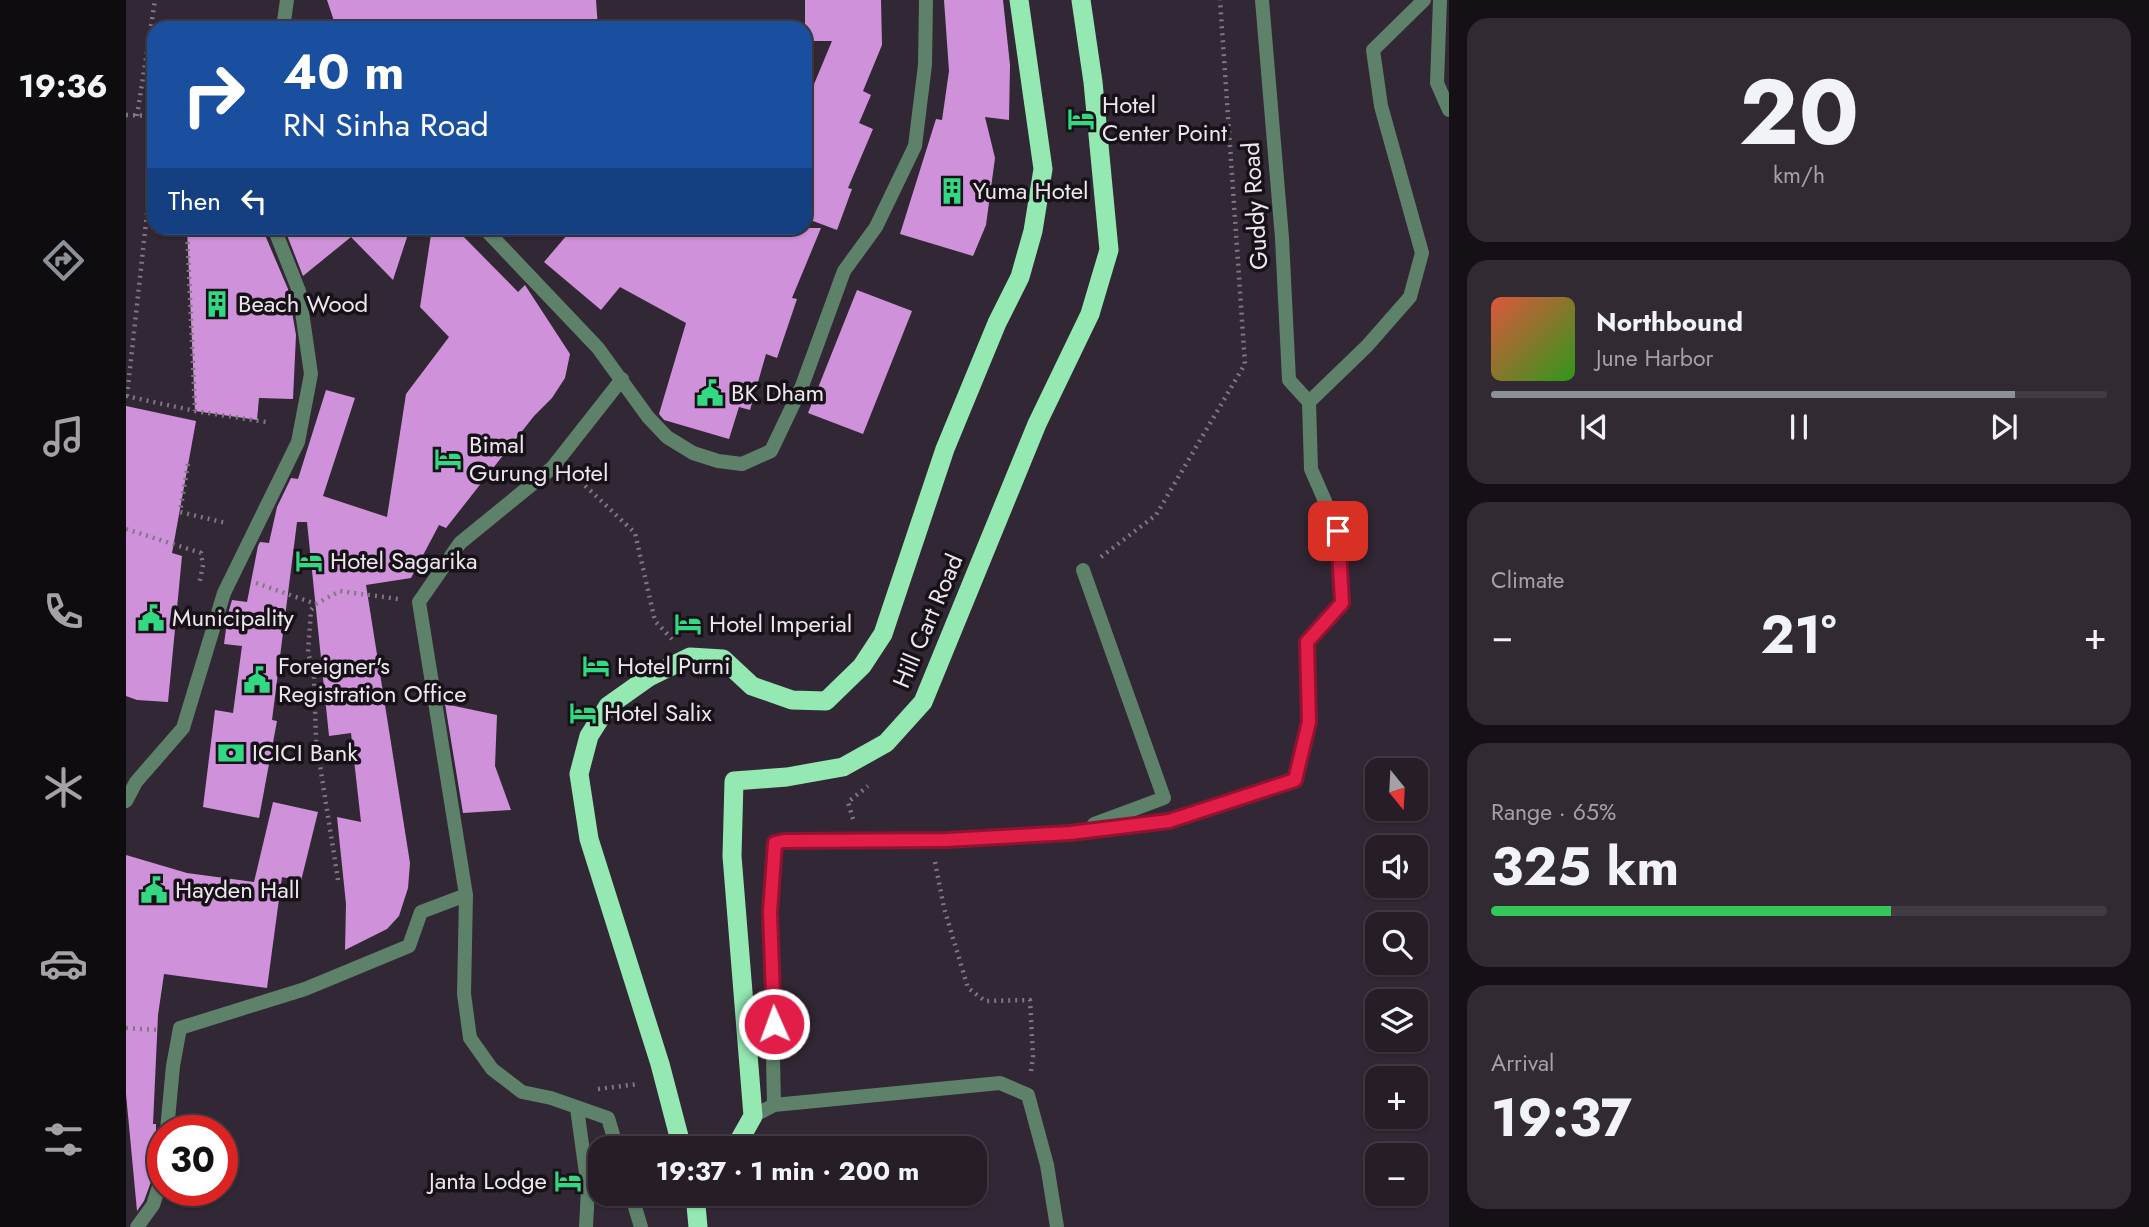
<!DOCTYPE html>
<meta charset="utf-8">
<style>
:root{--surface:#261d27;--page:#322a33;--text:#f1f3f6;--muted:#a4a2a7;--line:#423b44;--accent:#8c9099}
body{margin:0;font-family:Jost,sans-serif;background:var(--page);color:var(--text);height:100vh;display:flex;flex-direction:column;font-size:26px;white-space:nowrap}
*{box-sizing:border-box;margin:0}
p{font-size:23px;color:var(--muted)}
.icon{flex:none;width:38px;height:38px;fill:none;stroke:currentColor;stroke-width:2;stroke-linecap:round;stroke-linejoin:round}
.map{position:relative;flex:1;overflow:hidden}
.panel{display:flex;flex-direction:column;gap:18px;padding:18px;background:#151015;width:700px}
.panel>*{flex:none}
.guide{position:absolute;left:21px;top:21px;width:665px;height:214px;border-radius:21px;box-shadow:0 2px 5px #0004,0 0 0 2px var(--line);background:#1a4fa0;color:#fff;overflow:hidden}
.needle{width:46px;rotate:162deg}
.fabs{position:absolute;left:1239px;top:758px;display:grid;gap:14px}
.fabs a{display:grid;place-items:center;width:63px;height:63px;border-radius:14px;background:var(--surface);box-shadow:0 2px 5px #0004,0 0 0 2px var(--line);font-size:35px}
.speed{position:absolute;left:21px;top:1115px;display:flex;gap:14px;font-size:35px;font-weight:700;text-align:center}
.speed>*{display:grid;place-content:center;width:91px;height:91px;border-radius:50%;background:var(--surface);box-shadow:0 2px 5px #0004,0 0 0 2px var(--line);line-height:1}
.speed .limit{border:10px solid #d22;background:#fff;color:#111}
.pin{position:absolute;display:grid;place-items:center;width:60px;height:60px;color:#fff;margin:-30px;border-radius:14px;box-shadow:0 4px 10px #0006}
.me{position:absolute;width:77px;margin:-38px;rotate:358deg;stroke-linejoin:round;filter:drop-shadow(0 0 5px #0008)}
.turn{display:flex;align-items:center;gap:24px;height:147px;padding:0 21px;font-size:32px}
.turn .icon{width:91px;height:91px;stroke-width:2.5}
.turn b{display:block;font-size:49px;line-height:60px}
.then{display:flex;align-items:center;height:66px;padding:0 21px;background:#0003;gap:14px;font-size:26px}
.big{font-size:52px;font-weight:700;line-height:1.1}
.panel .card{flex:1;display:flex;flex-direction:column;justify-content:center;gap:10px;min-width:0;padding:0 24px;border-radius:21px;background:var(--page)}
.panel .dial{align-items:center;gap:0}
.dial b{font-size:91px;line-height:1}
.song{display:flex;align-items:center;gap:21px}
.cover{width:84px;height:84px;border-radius:10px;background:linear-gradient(135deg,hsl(10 70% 55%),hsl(110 70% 35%))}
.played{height:7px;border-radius:4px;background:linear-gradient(90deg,var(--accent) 85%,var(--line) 85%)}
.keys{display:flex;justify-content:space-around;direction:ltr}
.heat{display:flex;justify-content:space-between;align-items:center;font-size:38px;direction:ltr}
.charge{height:10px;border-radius:5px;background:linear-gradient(90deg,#34c759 65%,var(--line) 0)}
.trip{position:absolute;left:462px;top:1136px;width:399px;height:70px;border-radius:21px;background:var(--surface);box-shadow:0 2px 5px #0004,0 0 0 2px var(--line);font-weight:700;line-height:70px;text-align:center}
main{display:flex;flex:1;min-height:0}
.tabs{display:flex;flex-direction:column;width:126px;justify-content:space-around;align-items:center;background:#0f0c10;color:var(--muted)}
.tabs .icon{width:49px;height:49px}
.tabs .active{color:var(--accent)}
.tabs b{font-size:32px;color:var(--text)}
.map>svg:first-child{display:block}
.building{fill:#cf92da}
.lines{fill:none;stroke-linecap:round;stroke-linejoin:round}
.path{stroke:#807681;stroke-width:4.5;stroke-dasharray:2 5;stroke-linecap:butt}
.pedestrian{stroke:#5e8169;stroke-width:14}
.minor{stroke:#5e8169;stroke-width:14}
.tertiary{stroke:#5e8169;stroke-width:14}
.trunk{stroke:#94e8b2;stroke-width:19}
.route-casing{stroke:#92132f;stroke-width:18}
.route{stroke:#e11d48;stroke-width:12}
.labels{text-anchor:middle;stroke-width:7;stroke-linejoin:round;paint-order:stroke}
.poi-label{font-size:24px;fill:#eee6ef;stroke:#171218;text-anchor:start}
.street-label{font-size:24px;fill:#eee6ef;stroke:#171218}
</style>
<main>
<nav class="tabs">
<b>19:36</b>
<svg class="icon active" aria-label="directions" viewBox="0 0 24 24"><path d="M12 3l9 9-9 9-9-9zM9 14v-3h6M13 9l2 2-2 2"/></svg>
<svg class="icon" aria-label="music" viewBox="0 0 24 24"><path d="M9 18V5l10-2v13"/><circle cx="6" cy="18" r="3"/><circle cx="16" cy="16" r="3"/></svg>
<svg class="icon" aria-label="phone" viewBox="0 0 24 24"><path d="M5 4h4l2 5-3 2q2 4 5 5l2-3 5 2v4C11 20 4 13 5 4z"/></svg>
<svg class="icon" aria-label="climate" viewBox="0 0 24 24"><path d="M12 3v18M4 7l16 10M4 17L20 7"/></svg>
<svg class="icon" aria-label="car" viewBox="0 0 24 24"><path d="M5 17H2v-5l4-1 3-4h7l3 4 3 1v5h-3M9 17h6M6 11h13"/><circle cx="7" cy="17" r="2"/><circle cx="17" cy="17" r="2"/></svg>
<svg class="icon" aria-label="filters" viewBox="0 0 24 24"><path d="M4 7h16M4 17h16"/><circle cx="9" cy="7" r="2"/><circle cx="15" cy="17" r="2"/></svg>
</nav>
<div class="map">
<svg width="1323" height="1227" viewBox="0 0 1323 1227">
<rect width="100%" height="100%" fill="#322734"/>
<path class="building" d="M201,0h269l2,28 -262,-1z
M679,0h76l1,45 -19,46 8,4 -12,28 14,6 -25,59 4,1 -15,41 -32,-12v-118l2,1 25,-60h-27z
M818,0h59l7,65 -1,55 -24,-3 10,41 -9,67 -13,31 -73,-22 36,-115 6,1 7,-49z
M61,228h75l26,61 8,46 -3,64 -34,-1 -2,22 -62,-9z
M162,228h122l-17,52 -42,-43 -48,39 -18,-46z
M306,228h23l63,64 7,-7 45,69 -5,24 -13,20 -18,18 -88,112 -7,-3 -28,53 -45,7 44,278 -2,25 -9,28 -12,13 -42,21 1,-46 -9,-87 24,5 -10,-89 -22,3 -22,-214h-10l-25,198 5,1 -18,97 -56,-11 12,-97 18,3 9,-67 -18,-2 4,-30 4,-14 15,2 11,-56 2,-4 9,1 8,-36 14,-29 7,1 28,-89 29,8 -32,98 64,21 19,-123 43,-57 -29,-30z
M447,228h248l-29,70 5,1 -20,59 -11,-4 -16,56 -11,-3 -10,32 -65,-19 -5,-6 27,-91 -66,-36 -19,23 -57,-48z
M731,290l55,21 -49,123 -55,-21z
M0,406l70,15 -24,132 10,3 -14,146 -31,-2 -11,-4z
M319,704l52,11 -2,51 16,44 -48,3z
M147,802l45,10 -17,69 -19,-4 -15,111 -103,-14 -6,41 -5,109h3v44l-12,33 -7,10 -11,-117v-239l61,18 67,9z"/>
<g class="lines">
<path class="path" d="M0,115l28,1
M11,116l18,-116
M61,228l8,183
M0,396l69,15 71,11
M1,396l21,-192
M62,464l-8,48 46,11
M449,476l60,57 20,88 17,18
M0,529l75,24 2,12 -4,20
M975,557l55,-42 89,-151 -25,-364
M130,583l60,21
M727,819l-5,-17 20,-16
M809,862l9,46 24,80 17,13 45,-1 3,57 -2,14
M212,880l-22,-140 -2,-64 -6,-24 3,-42 5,-6 24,-13 58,8
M0,1028l31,2
M472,1089l40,-5"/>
<path class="pedestrian" d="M41,1130l6,-64 7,-38 125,-39 104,-43 12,-34 45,-17
M491,1148l-9,-30 -57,-20 -29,-6 -30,-23 -22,-31 -6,-44 2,-99 -47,-293 41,-59 92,-75 70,-89
M505,1194l10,33
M11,1227l16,-22 10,-31"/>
<path class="minor" d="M1136,0l20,238 7,142 20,22
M1314,0l-3,83 12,27
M157,28l4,-28
M957,570l81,228 -70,26
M648,1105l226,-22 28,12 19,70 10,62
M451,1108l11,80 -2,39
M627,1116l21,-11 -4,-193 5,-69 9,-2 162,-1 124,-7 99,-12 126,-40 14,-59 -2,-80 35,-39 -4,-72 -27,-62 -2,-67 58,-56 43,-49 12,-44 -41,-147 -8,-56 51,-50"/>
<path class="tertiary" d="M358,228l114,120 50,69 19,20 26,16 25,8 24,3 29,-13 31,-65 42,-115 32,-44 39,-81 10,-81 1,-65
M0,801l10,-19 47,-54 41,-135 74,-151 13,-68 -12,-83 -25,-63"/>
<path class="trunk" d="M556,1148l-22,-84 -71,-225 -10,-65 10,-38 19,-30 41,-29 41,-20 33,2 29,27 40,14 34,1 36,-35 21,-32 62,-185 52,-126 23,-46 13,-46 10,-62 -24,-169
M609,1148l18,-32 -21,-260 2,-75 53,-4 56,-10 43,-24 37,-41 114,-278 53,-110 19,-64 -16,-168 -12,-82
M569,1194l3,33"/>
</g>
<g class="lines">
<defs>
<path id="route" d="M648,1024l-4,-112 5,-69 9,-2 162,-1 124,-7 99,-12 126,-41 14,-58 -2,-80 35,-39 -4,-72"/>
</defs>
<use href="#route" class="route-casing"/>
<use href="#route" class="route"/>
</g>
<defs>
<symbol id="hotel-bare" viewBox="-9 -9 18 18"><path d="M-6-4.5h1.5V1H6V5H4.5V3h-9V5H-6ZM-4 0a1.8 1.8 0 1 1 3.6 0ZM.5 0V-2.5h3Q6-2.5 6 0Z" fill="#32d882" stroke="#171218" stroke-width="2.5" paint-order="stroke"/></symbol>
<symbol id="building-bare" viewBox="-9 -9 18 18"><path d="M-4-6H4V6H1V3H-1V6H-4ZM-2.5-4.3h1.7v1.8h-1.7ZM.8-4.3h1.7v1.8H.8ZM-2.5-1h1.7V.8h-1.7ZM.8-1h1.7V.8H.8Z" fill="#32d882" stroke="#171218" stroke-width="2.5" paint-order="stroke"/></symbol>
<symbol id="civic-bare" viewBox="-9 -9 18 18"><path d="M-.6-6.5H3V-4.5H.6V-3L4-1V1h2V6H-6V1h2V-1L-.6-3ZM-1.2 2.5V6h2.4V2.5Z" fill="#32d882" stroke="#171218" stroke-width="2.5" paint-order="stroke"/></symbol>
<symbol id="bank-bare" viewBox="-9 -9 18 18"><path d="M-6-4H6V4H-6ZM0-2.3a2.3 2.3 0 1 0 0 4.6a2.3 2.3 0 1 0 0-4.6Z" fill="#32d882" stroke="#171218" stroke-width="2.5" paint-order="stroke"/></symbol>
</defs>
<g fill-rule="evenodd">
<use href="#hotel-bare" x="936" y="100" width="38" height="38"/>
<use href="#building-bare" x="807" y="172" width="38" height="38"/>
<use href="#building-bare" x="72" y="285" width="38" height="38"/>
<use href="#civic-bare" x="565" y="374" width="38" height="38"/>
<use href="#hotel-bare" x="303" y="440" width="38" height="38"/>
<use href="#hotel-bare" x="164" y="542" width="38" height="38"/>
<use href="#civic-bare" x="6" y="599" width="38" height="38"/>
<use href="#hotel-bare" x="543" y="605" width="38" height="38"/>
<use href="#hotel-bare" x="451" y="647" width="38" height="38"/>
<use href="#civic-bare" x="112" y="661" width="38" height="38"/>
<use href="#hotel-bare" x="438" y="694" width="38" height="38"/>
<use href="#bank-bare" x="86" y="734" width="38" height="38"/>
<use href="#civic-bare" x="9" y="871" width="38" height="38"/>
<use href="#hotel-bare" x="423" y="1162" width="38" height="38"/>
</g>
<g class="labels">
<g class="poi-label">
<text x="976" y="113">Hotel<tspan x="976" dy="28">Center Point</tspan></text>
<text x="847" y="199">Yuma Hotel</text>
<text x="112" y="312">Beach Wood</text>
<text x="605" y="401">BK Dham</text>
<text x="343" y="453">Bimal<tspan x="343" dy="28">Gurung Hotel</tspan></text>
<text x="204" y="569">Hotel Sagarika</text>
<text x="46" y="626">Municipality</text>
<text x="583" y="632">Hotel Imperial</text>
<text x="152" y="674">Foreigner's<tspan x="152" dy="28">Registration Office</tspan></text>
<text x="491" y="674">Hotel Purni</text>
<text x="478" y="721">Hotel Salix</text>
<text x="126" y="761">ICICI Bank</text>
<text x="49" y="898">Hayden Hall</text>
<text x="421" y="1189" text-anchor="end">Janta Lodge</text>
</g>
<g class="street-label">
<text transform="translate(1129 206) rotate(-94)" y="8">Guddy Road</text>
<text transform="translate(802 621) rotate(-67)" y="8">Hill Cart Road</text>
</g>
</g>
</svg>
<div class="fabs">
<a><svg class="needle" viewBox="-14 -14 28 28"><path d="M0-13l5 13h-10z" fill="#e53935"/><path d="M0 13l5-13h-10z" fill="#a4a2a7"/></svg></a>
<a><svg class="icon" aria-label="sound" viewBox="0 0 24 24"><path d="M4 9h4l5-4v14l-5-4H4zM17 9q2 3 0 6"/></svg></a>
<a><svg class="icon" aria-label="search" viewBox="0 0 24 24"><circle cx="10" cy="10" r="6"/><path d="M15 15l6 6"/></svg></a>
<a><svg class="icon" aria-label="layers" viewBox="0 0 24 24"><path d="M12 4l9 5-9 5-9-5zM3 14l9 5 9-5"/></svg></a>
<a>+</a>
<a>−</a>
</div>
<div class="speed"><div class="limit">30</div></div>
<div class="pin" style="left:1212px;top:531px;background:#d93025"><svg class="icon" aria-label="arrive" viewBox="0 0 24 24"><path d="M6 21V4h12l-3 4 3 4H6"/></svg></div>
<svg class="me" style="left:648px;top:1024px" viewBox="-20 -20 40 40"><circle r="17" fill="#e11d48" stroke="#fff" stroke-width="3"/><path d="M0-11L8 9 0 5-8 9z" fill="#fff"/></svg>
<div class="trip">19:37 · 1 min · 200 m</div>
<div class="guide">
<div class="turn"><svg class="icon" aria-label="right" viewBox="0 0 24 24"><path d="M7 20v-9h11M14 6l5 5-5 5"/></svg><div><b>40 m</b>RN Sinha Road</div></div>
<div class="then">Then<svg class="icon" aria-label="left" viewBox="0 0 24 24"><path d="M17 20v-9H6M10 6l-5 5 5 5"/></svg></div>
</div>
</div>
<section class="panel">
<div class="card dial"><b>20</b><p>km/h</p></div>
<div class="card">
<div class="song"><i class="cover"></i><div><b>Northbound</b><p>June Harbor</p></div></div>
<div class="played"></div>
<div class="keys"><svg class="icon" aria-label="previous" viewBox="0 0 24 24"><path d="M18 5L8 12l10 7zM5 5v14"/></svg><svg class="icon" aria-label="pause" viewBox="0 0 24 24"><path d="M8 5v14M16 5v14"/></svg><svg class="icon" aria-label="next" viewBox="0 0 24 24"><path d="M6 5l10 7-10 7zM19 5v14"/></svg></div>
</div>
<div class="card"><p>Climate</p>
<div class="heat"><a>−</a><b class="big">21°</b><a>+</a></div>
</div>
<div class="card"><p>Range · 65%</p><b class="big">325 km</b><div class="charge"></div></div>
<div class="card"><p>Arrival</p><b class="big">19:37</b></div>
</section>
</main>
